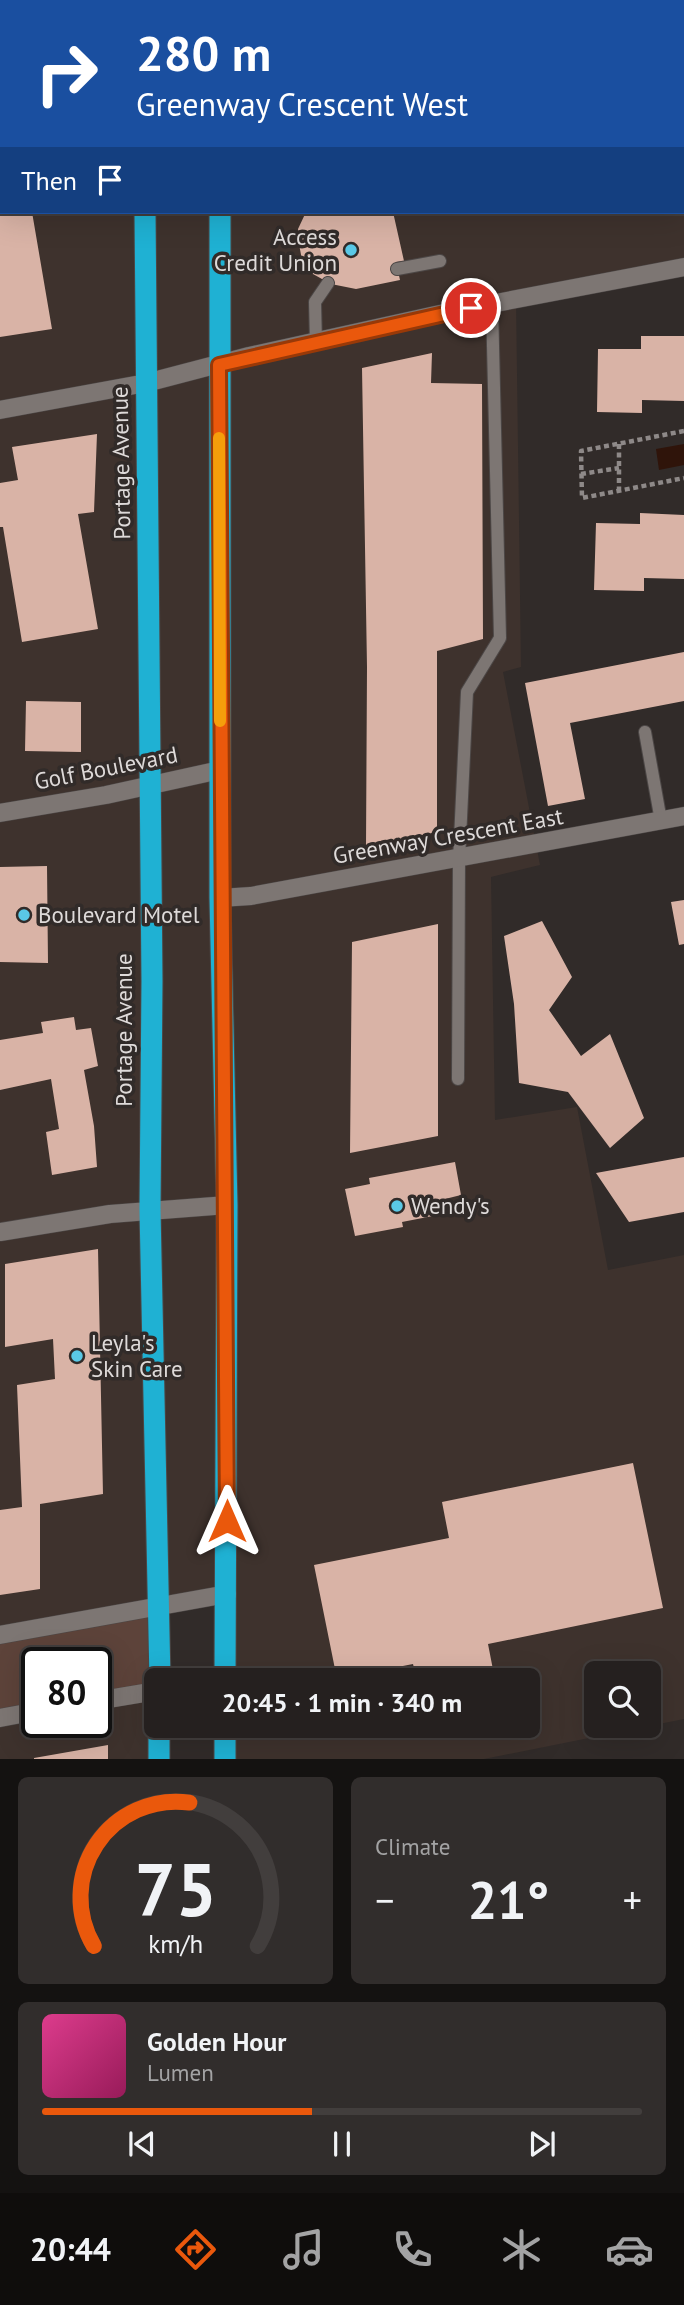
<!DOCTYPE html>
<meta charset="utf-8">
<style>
:root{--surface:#25201f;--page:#312d2c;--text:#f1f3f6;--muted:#a3a3a4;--line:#423e3d;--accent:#ea580c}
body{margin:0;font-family:"PT Sans",sans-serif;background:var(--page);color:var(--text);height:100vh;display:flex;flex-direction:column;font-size:26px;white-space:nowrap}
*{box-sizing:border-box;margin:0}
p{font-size:23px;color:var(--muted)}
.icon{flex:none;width:38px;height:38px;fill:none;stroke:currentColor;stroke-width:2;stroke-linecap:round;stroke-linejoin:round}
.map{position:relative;height:1759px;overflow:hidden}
.panel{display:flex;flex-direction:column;gap:18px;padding:18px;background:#141211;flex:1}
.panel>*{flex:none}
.banner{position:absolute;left:0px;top:0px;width:684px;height:214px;box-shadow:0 7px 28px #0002,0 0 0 2px var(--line);background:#1a4fa0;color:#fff;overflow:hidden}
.fabs{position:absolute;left:584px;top:1661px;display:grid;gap:14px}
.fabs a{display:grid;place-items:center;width:77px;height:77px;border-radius:10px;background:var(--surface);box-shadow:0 7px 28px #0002,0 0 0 2px var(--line);font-size:35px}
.speed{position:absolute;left:21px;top:1647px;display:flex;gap:14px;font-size:35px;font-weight:700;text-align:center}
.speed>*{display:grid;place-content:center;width:91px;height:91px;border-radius:50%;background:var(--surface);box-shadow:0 7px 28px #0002,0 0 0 2px var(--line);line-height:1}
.speed .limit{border:4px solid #111;border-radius:10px;background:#fff;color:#111}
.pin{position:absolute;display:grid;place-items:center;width:60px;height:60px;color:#fff;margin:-30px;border:4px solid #fff;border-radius:50%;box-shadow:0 2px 7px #0007}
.me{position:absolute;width:77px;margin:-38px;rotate:0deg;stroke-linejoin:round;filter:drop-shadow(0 0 5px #0008)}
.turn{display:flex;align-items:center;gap:24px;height:147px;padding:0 21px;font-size:32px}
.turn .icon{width:91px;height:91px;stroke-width:2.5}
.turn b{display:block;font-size:49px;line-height:60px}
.then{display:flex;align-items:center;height:66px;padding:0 21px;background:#0003;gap:14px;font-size:26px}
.big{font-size:52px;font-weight:800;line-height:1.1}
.panel .widget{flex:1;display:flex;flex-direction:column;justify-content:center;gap:10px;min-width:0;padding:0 24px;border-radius:10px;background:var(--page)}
.panel .dial{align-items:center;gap:0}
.dial svg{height:182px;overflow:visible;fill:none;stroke:var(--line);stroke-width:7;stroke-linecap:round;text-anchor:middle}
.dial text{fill:var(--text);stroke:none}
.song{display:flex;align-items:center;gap:21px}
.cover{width:84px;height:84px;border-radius:10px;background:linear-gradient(135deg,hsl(330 70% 55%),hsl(330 70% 35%))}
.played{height:7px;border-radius:4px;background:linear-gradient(90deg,var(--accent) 45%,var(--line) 45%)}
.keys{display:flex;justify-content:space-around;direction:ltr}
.heat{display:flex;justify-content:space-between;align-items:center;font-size:38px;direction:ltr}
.panel .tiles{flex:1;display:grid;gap:18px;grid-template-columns:1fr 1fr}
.widget:last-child{grid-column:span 2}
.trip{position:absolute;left:144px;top:1668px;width:396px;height:70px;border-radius:10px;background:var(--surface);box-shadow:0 7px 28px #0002,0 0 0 2px var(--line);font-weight:800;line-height:70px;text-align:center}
.tabs{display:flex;height:112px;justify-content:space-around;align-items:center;background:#0f0d0c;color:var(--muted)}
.tabs .icon{width:49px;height:49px}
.tabs .active{color:var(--accent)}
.tabs b{font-size:32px;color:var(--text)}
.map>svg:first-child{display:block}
.built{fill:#3e322d;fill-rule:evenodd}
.green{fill:#5d433a}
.water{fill:#2f140a}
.building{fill:#d9b3a6}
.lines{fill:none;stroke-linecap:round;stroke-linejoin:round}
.lane-casing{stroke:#4c4746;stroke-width:14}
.street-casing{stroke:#4c4746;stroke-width:19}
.highway-casing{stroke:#4c4746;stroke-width:23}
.path{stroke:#8e8988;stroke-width:4.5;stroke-dasharray:5 3.5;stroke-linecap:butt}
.lane{stroke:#7d7673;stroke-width:12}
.street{stroke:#7d7673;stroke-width:18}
.highway{stroke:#1fb1d3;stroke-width:21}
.route-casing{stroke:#983908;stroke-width:18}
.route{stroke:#ea580c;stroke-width:12}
.slow{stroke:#f59e0b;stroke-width:12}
.poi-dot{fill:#5ac8e6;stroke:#312b29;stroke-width:2.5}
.labels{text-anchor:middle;stroke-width:7;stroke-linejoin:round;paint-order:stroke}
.poi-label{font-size:23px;fill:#dedad9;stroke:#312b29;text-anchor:start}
.street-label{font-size:23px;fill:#dedad9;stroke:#312b29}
</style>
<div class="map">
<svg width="684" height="1759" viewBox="0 0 684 1759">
<rect width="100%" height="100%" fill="#312b29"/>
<path class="built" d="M143,0h541v267l-168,33 5,367 -18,5 37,193 -49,12 4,243 82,-13 31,163 76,-15v464l-200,40h-259v-33h302v-46h-302l2,-85 -227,40v-1560l2,137h680v-210zM597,1673h52v53h-52z
M156,1691l3,68h-159v-41l37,-7v11h59v-21z"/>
<path class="green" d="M159,1606l-3,85 -60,10v-39h-59v49l-37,7v-83z"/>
<path class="water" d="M684,444v21l-25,5 -3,-21z"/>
<path class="building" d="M0,212h32l20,117 -52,8z
M306,212h87l11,49 -8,1 4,18 -44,9 -25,-5 -18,-10 -11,-14 -3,-16 -1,-15z
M641,336h43v65l-42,-1v13l-45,-1 1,-63h43z
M432,353l-1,30 51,1 1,255 -46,12v181l-71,14 1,-179 -5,-299z
M97,434l-3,78 -16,2 20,115 -76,13 -19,-115h-3v-44l18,-3 -6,-33z
M640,513l44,2v64l-40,-1v13l-50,-1 2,-67 44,1z
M684,652v49l-114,22 15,76 -37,7 -23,-123z
M26,701l55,1v50l-56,-1z
M47,866l1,97 -48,-1v-95z
M684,900v44l-5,1 -8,-43z
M542,921l30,56 -23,33 32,46 29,-22 34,84 -34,30 -42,-56 -49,-9 -5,-79 -10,-68z
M438,924v212l-88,17 2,-211z
M74,1017l2,13 15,-2 7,38 -14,4 10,56 3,41 -45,8 -6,-43 13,-3 -8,-50 -51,11v-50l43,-7 -2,-11z
M684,1157v55l-55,10 -33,-49z
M455,1162l6,33 -16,4 3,14 -46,9 1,5 -48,9 -10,-47 25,-5 -1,-6z
M98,1249l5,245 -63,10v85l-40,6v-85l22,-3 -5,-122 38,-6 -2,-40 -48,8v-83z
M633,1463l30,145 -175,36 7,36h-78l-4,-16 -76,15 -23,-114 135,-27 -7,-36z
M108,1745v14h-74v-1z"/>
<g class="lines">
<defs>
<path id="lane" d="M397,269l43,-8
M316,343l-1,-41 13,-19
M645,732l16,89
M458,1079l1,-219 8,-168 33,-54 -8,-334"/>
<path id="street" d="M0,410l146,-27 103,-27 200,-44 235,-45
M0,813l106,-18 114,-25
M220,898l31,-2 433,-80
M0,1232l110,-18 117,-9
M0,1635l227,-41
M96,1701l60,-10
M0,1718l37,-7"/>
<path id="highway" d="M143,0v2
M219,0v2
M145,212l7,769 -2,229 10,470
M220,212v686l7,307 -2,475
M225,1726v33
M159,1759v-33"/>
</defs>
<use href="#lane" class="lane-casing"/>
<use href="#street" class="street-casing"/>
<use href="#highway" class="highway-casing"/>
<path class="path" d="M0,10l2,-7
M684,431l-103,20 1,47 102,-20
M619,444v46
M581,474l38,-6"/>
<use href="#lane" class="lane"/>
<use href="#street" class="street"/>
<use href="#highway" class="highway"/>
</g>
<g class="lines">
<defs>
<path id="route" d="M227,1521l-8,-1156 252,-57"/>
</defs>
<use href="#route" class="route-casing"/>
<use href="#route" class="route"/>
<path class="slow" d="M219,438l1,283"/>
</g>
<g class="poi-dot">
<circle cx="351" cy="250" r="7"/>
<circle cx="24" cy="915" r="7"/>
<circle cx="397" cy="1206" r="7"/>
<circle cx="77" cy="1356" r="7"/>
</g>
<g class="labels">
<g class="poi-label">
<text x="337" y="245" text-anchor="end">Access<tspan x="337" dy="26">Credit Union</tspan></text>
<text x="38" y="923">Boulevard Motel</text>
<text x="411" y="1214">Wendy's</text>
<text x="91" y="1351">Leyla's<tspan x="91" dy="26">Skin Care</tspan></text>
</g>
<g class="street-label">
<text transform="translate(121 463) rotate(-91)" y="8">Portage Avenue</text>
<text transform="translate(106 768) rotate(-11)" y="8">Golf Boulevard</text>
<text transform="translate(448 836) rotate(-10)" y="8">Greenway Crescent East</text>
<text transform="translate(124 1030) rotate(-90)" y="8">Portage Avenue</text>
</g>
</g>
</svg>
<div class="fabs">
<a><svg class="icon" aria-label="search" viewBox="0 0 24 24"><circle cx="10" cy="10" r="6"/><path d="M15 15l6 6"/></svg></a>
</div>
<div class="speed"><div class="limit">80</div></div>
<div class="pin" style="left:471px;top:308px;background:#d93025"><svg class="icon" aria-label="arrive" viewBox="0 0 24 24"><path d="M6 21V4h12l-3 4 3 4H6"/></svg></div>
<svg class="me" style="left:227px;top:1521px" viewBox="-20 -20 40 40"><path d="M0-17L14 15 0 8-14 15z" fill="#ea580c" stroke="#fff" stroke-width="4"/></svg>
<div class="trip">20:45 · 1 min · 340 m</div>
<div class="banner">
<div class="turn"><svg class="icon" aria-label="right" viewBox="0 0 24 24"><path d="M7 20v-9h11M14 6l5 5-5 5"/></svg><div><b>280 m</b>Greenway Crescent West</div></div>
<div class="then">Then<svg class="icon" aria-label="arrive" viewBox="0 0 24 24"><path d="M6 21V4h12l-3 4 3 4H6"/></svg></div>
</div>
</div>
<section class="panel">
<div class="tiles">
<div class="widget dial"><svg viewBox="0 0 100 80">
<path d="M14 69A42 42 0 1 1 86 69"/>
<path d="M14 69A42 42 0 0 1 56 6" stroke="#ea580c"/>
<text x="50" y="56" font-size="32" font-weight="700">75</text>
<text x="50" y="72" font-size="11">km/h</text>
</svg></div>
<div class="widget"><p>Climate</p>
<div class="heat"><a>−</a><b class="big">21°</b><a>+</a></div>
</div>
<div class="widget">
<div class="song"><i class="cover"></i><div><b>Golden Hour</b><p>Lumen</p></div></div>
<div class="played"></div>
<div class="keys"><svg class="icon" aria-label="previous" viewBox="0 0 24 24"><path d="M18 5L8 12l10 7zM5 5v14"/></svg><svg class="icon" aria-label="pause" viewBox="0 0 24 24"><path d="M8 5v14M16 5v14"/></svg><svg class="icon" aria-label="next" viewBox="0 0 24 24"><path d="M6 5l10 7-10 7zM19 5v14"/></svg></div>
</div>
</div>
</section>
<nav class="tabs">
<b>20:44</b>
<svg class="icon active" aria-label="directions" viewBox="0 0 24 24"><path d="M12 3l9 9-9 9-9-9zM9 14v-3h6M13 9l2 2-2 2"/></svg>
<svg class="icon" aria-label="music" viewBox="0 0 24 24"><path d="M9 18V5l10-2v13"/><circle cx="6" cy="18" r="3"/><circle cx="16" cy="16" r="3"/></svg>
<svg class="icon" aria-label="phone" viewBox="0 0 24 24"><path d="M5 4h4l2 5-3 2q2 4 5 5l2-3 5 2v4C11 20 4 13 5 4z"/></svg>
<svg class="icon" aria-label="climate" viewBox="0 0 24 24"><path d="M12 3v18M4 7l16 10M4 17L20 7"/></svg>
<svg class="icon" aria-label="car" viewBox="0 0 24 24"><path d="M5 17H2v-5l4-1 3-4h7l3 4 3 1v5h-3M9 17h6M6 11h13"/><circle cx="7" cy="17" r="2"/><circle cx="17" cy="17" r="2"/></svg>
</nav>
